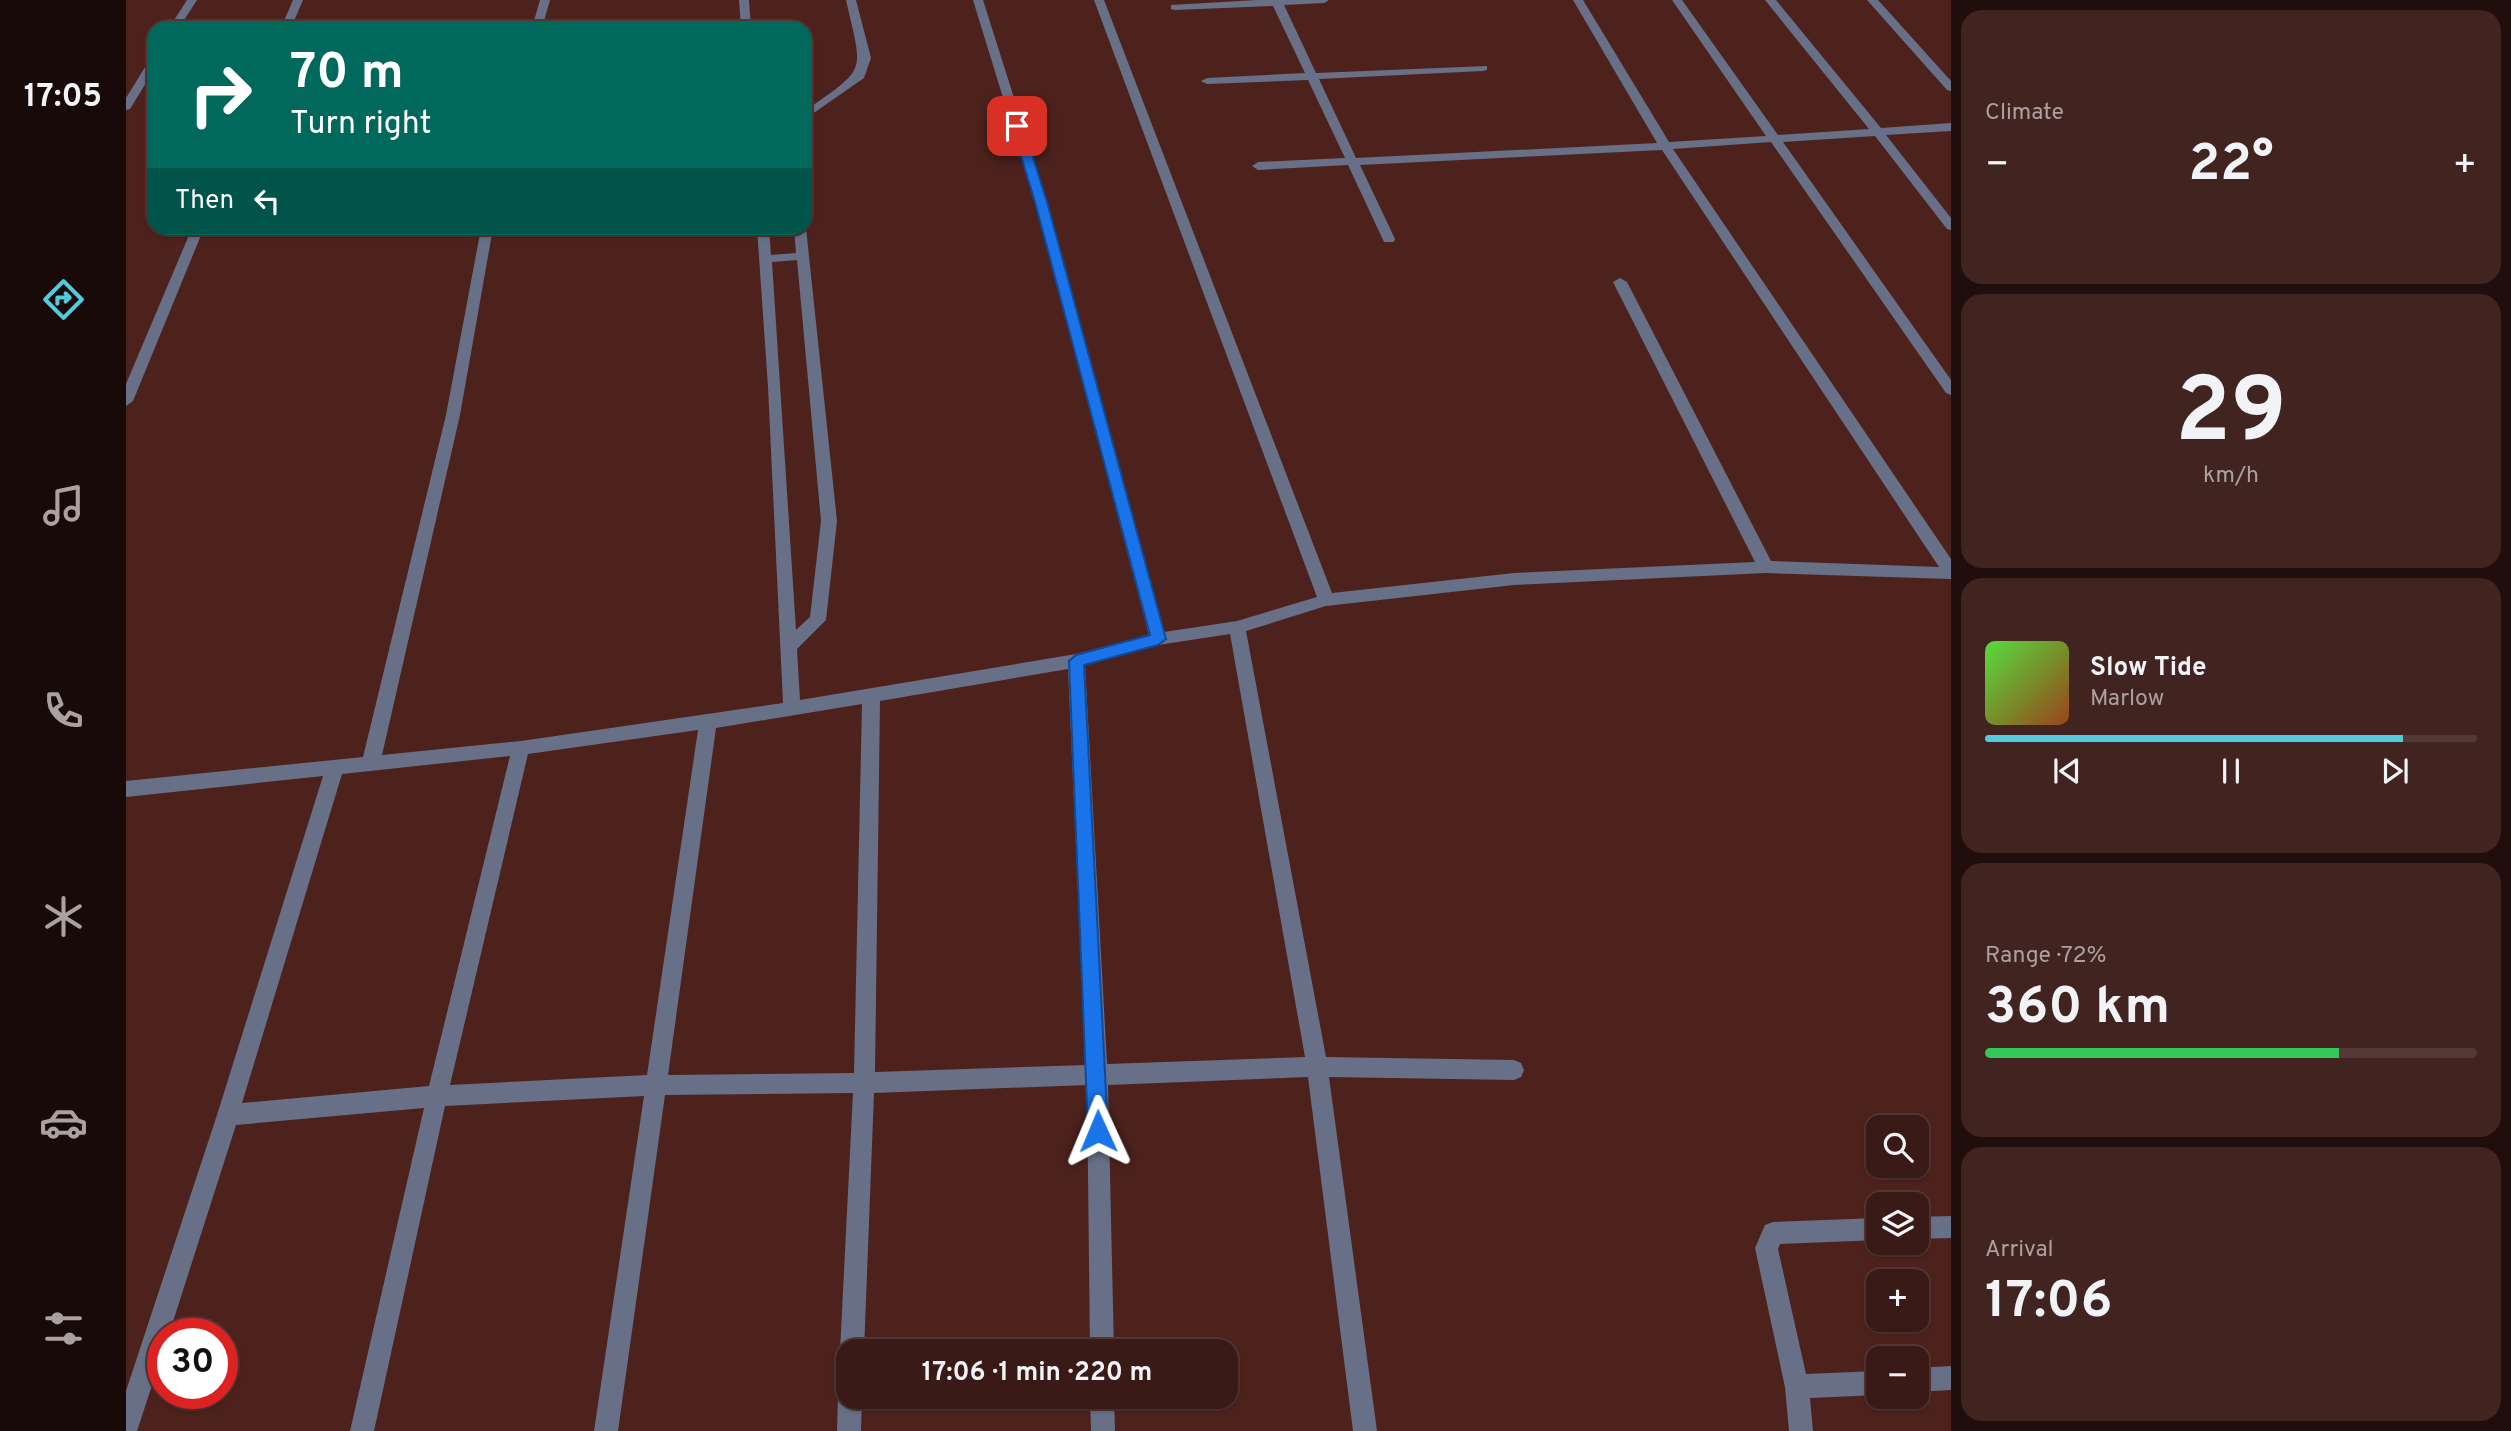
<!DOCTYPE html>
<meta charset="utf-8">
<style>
:root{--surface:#3a1a16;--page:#41231f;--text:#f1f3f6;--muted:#aba1a1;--line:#543835;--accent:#53cbdc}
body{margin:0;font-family:Overpass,sans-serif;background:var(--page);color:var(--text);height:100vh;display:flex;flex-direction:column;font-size:26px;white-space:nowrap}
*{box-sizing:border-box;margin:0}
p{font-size:23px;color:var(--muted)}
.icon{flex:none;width:38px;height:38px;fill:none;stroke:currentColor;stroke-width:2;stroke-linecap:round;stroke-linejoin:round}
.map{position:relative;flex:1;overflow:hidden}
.side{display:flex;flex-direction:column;gap:10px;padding:10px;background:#200e0c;width:560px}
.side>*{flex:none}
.guide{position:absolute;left:21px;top:21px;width:665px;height:214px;border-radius:21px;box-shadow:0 2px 5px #0004,0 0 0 2px var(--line);background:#00695c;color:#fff;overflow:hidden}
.buttons{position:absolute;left:1740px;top:1115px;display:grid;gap:14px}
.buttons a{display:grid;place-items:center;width:63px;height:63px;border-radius:14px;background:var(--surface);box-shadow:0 2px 5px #0004,0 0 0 2px var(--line);font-size:35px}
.speed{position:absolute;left:21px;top:1318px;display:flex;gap:14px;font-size:35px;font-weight:700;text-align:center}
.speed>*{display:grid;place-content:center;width:91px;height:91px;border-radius:50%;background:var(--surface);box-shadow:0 2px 5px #0004,0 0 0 2px var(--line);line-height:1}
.speed .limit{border:10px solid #d22;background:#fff;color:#111}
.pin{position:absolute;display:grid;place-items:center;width:60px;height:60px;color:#fff;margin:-30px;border-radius:14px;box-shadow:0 4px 10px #0006}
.me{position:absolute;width:77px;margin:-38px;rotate:359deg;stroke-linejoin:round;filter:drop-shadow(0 0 5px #0008)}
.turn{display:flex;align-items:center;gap:24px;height:147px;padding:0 28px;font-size:32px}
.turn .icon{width:91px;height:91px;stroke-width:2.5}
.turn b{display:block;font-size:49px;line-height:60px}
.then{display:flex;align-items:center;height:66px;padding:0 28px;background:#0003;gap:14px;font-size:26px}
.big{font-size:52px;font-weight:700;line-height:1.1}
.side .tile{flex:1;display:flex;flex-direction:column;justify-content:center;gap:10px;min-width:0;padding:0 24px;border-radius:21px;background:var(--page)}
.side .dial{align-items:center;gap:0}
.dial b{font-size:91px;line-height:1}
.song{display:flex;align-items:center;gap:21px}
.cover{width:84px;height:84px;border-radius:10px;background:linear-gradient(135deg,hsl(110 70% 55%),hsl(20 70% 35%))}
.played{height:7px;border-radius:4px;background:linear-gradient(90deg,var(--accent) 85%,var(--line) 85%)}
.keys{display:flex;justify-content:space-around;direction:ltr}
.heat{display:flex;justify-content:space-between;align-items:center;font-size:38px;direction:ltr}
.charge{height:10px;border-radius:5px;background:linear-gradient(90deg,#34c759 72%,var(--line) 0)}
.trip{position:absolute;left:710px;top:1339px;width:402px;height:70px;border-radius:21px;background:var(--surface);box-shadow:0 2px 5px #0004,0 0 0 2px var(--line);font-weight:700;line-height:70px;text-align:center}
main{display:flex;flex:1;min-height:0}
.tabs{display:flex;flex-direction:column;width:126px;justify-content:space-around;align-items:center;background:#170a09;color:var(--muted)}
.tabs .icon{width:49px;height:49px}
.tabs .selected{color:var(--accent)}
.tabs b{font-size:32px;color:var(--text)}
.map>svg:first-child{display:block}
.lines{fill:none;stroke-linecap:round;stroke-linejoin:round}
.minor{fill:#677087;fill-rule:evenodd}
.route{fill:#1a73e8;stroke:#114b97;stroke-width:2}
</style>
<main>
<nav class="tabs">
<b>17:05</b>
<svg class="icon selected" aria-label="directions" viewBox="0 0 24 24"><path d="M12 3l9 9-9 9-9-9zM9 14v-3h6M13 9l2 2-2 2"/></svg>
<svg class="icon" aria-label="music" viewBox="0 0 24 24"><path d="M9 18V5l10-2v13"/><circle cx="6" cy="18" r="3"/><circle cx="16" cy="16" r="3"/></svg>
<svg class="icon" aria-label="phone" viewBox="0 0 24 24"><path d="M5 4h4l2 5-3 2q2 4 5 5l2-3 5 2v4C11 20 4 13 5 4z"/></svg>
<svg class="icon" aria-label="climate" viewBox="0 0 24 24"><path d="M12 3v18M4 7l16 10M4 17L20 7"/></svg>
<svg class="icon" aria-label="car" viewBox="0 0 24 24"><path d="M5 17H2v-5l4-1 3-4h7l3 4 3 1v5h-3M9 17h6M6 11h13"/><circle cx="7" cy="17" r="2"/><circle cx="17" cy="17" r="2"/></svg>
<svg class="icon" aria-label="filters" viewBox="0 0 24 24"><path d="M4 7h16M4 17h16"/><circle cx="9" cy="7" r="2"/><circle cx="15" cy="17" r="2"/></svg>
</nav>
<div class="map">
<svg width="1825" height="1431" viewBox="0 0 1825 1431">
<rect width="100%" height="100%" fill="#4d221d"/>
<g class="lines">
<path class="minor" d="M61,0h10l-18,28h-10z
M167,0h10l-12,28h-10z
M414,0h10l-8,28h-10z
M613,0h10l2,28h-10z
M720,0h10l15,58 -7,20 -59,41v-8c63,-45 58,-36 41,-111z
M847,0h10l64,202 117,430 73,-11 80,-24 -223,-597h10l228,593 182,-20 241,-11 -142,-280 7,-4 7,4 144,279 168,6 -277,-417 -302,15 35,74 -1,3h-10l-36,-77 -90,5 -6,-4 6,-4 87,-4 -37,-78 -101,4 -6,-3 6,-3 98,-5 -32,-67 -98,4 -4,-1v-4l86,-5h72l-5,3 -40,2 32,68 171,-7v4l-4,1 -164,8 37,79 301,-15 -84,-143h10l86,142 97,-6 -94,-136h10l96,135 91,-6 -104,-129h11l105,128 70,-5v8l-65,4 65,83v12l-4,-1 -72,-93 -92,6 168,238v15l-5,-2 -175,-251 -98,7 278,410v20l-185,-6 -252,12 -188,21 -80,25 80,426 188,3 7,3 3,7 -3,7 -7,3 -185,-3 48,354h-24l-45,-354 -200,8 6,266h-24l-3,-266 -213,8 -10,258h-15v11l-5,-3 -4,-8 13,-258 -188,2 -47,336h-24l50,-335 -199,10 -71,325h-24l74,-323 -188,17 -67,209h-6v18l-25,76 -1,3h-11v-40l91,-276 106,-339 -197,21v-16l237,-24 83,-342 35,-187h12l-33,187 -78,340 139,-14 262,-38 -15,-316 -11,-159h12l2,27 25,-2 -2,-25h12l31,293 -11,99 -29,29 3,51 276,-46 73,-19 -114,-433zM671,260l24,261 -11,96 -14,13 -24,-368zM1104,634l75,423 -198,7 -22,-399 73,-20zM942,669l18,396 -211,7 5,-371zM736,704l-8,369 -186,2 48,-347zM572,730l-51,345 -197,10 78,-331zM384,756l-81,330 -187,17 100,-329z
M1741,0h11l73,81v10l-4,-1z
M28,58v12l-24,39 -4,1v-12l24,-39z
M66,228h12l-71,173 -7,5v-22z
M1825,1216v22l-35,1v-22z
M1752,1218v22l-98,4 -2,5 28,125 72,-3v24l-68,3 3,33h-24l-4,-44 -30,-139 10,-23 8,-3z
M1825,1366v24l-35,2v-24z
M723,1384v12h13l-1,35h-24l1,-35 3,-9z
M964,1396h24l1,35h-24z"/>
</g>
<path class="route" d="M891,123l6,3 24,76 119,437 -8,6 -74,20 24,466 -3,7 -7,3 -7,-3 -3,-7 -19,-470 7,-6 74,-20 -115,-433 -23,-76z"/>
</svg>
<div class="buttons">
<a><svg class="icon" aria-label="search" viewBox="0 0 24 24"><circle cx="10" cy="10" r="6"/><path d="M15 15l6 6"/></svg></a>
<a><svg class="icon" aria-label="layers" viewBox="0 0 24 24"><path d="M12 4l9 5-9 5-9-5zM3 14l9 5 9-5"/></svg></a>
<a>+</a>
<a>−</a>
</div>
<div class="speed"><div class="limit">30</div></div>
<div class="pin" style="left:891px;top:126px;background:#d93025"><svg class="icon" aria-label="arrive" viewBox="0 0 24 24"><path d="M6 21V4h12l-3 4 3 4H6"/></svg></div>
<svg class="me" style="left:972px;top:1131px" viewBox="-20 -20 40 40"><path d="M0-17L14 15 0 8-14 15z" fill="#1a73e8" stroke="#fff" stroke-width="4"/></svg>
<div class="trip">17:06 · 1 min · 220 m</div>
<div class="guide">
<div class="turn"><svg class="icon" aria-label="right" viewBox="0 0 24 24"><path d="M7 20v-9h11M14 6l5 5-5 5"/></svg><div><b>70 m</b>Turn right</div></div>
<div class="then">Then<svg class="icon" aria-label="left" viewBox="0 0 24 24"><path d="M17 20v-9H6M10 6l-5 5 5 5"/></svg></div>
</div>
</div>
<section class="side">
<div class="tile"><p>Climate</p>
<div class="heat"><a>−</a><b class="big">22°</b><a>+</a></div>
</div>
<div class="tile dial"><b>29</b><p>km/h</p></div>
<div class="tile">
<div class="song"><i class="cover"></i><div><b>Slow Tide</b><p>Marlow</p></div></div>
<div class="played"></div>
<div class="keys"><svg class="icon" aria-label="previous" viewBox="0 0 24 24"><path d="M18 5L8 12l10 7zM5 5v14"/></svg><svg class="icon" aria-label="pause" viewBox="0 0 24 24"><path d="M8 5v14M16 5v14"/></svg><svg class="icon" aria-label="next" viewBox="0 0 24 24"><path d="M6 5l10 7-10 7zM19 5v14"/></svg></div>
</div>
<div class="tile"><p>Range · 72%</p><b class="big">360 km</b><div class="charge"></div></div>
<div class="tile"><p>Arrival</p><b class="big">17:06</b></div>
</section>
</main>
